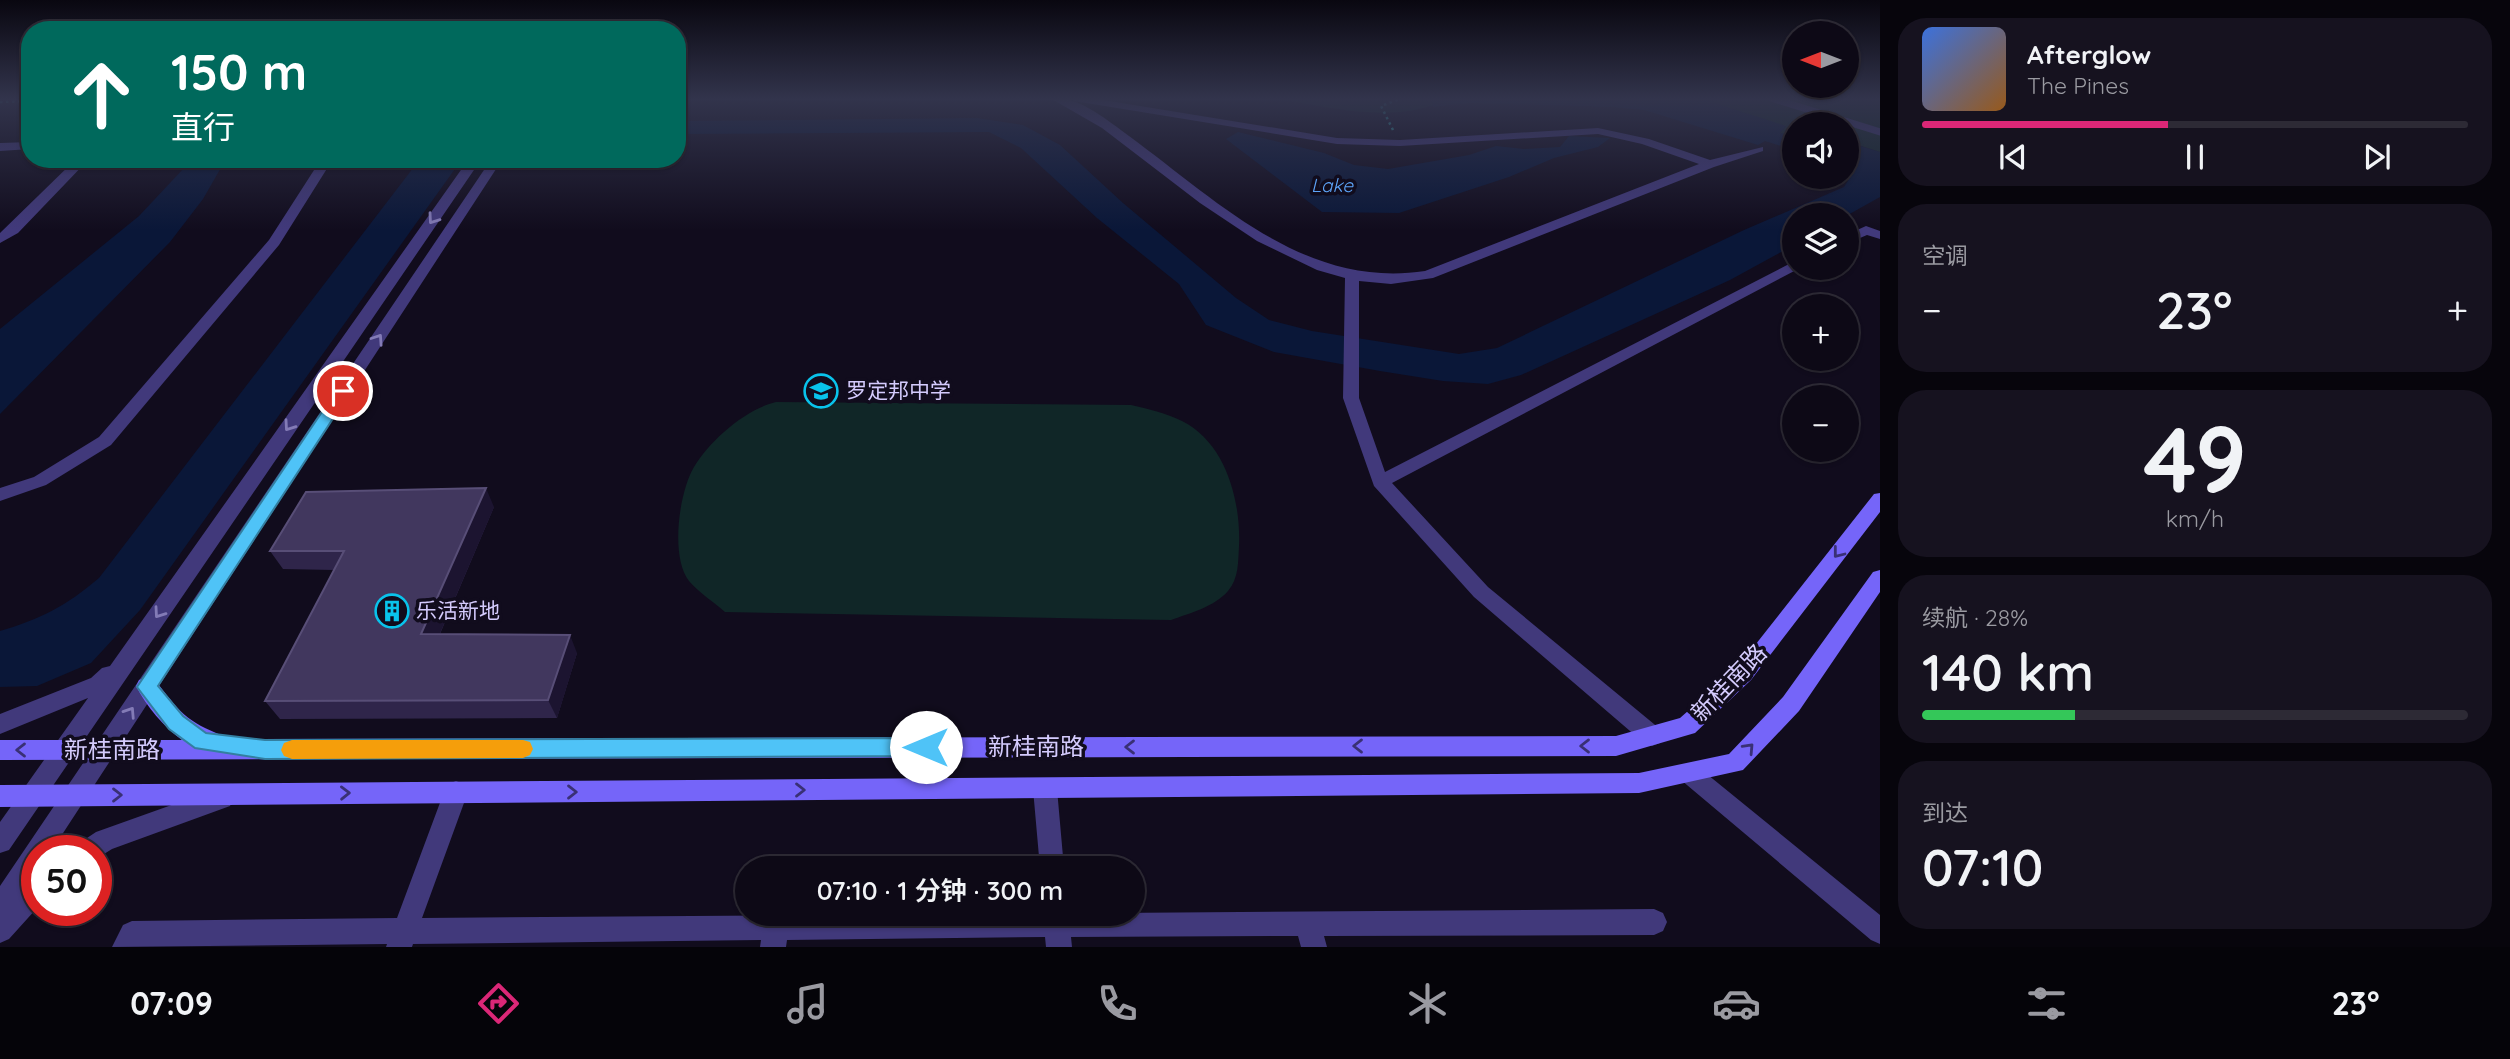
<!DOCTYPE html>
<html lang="zh">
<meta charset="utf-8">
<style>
:root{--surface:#0d0916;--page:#16121f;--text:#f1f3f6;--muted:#9a9aa1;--line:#2d2a35;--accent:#db2777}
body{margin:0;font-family:Quicksand,"Noto Sans SC",sans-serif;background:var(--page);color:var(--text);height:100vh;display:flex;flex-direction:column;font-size:26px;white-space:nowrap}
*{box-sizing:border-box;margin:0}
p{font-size:23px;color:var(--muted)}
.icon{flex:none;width:38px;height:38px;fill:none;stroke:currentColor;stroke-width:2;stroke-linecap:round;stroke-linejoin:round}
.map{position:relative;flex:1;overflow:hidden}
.panel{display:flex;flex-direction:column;gap:18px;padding:18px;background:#07050c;width:630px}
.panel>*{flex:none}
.top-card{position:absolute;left:21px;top:21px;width:665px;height:147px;border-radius:28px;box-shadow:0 2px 5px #0004,0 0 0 2px var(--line);background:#00695c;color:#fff;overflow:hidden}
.needle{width:46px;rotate:270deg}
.tools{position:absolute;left:1782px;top:21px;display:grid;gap:14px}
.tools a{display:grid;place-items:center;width:77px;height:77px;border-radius:50%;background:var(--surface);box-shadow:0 2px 5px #0004,0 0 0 2px var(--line);font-size:35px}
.speed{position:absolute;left:21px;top:835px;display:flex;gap:14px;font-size:35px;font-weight:700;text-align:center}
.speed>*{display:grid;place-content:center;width:91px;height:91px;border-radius:50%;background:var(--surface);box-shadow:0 2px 5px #0004,0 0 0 2px var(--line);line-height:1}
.speed .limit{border:10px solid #d22;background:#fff;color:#111}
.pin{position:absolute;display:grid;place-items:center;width:60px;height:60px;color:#fff;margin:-30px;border:4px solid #fff;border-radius:50%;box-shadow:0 2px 7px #0007}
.me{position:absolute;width:77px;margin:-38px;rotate:270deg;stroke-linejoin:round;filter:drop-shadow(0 0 5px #0008)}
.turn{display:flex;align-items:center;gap:24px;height:147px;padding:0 35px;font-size:32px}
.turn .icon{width:91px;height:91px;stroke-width:2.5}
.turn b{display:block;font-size:49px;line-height:60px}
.big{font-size:52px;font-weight:600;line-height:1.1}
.panel .card{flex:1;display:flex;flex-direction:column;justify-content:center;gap:10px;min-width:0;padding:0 24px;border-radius:28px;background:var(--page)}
.panel .dial{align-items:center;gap:0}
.dial b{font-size:91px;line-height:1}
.song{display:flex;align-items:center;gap:21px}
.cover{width:84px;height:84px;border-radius:10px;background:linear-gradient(135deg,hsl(220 70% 55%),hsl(30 70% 35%))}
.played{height:7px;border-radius:4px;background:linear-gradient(90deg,var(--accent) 45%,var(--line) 45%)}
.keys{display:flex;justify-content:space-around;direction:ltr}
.heat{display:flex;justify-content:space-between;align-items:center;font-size:38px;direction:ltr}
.charge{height:10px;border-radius:5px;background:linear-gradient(90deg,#34c759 28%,var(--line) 0)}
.trip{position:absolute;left:735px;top:856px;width:410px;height:70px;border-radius:35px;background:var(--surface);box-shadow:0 2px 5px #0004,0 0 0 2px var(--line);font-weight:600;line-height:70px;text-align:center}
.menu{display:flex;height:112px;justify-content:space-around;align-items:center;background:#050409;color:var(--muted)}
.menu .icon{width:49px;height:49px}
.menu .on{color:var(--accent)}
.menu b{font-size:32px;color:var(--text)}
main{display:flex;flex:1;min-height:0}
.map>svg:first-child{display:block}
.green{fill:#102627}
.water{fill:#0a1738}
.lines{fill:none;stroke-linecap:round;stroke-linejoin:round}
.path{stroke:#31a8aa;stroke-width:2.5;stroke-dasharray:2.5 3.5;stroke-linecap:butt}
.service{stroke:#41397b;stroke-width:7}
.minor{fill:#41397b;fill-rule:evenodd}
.tertiary{fill:#41397b;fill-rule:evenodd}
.secondary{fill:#7565f9;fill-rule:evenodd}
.wall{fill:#2f254a}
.shaded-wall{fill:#1c1430}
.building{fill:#41375e;stroke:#584e77;stroke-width:2}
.oneway{stroke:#837bb6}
.oneway2{stroke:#393075}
.route{fill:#4fc3f7;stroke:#337fa1;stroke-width:2}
.slow{fill:#f59e0b}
.labels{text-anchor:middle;stroke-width:7;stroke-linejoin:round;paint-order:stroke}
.far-water-label{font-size:19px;font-style:italic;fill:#5da4f9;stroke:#110c1d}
.poi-label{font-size:21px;fill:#d4cbfd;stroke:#110c1d;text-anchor:start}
.near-street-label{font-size:24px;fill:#d4cbfd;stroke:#110c1d}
</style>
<main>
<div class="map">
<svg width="1880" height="947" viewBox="0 0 1880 947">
<rect width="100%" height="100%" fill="#110c1d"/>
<path class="green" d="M1273,98h176c-51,28 -121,9 -176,0z
M1699,98h181v54l-22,-7 -7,6 -5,-1v-26h-52v13l-14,-4 5,-6z
M776,402l355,3c17,4 35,8 51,16 44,22 59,80 57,125 -1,16 0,32 -11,45 -14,16 -38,22 -57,29l-446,-8c-11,-10 -27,-20 -36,-31 -19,-24 -10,-89 5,-114 16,-27 52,-58 82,-65z"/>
<path class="water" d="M1431,98h268l87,28 -6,7 14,4v13l-29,-9 -7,4 -114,-35 -33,-3 -141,-4 -37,4z
M977,118l46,7 37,20 63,58 113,95 33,22 43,11 147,23 38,-6 247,-118 100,-43 7,-11 -5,-6v-20l5,1 6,-6 23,7v45l-34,19 -52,-1v30l-64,35 -209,95 -33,9 -45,-3 -63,-10 -106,-19 -68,-27 -27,-41 -82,-66 -76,-70 -32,-16 -312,2v-13z
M1238,132l86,21 30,12 34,4 81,-14 27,-9 28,3 36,-2 9,-11 41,2 -12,9 -44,11 -45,19 -110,36 -77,-1 -96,-73z
M172,159h54l-23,40 -33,43 -170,172v-85l139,-113 45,-48 -17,-1z
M420,159h42l-322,451 -49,53 -54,23 -37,1v-56c41,-12 66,-25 99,-53z"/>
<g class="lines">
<path class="path" d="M0,102l30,-1
M1393,130l-12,-24 21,-8"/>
<path class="service" d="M1771,98l109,34"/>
<path class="minor" d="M1050,98c28,-3 57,22 79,38 90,66 176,153 296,135l274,-107 -57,-20 -44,-10 -198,12 -63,-2 -263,-43 -5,-3h22l246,40 63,2 198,-12 51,11 61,21 53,-13v4l-49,16 -281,111 -42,6 -32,-3v117l26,74 404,-208 5,-1v5h6l-408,215 96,104 172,142 3,7 -3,7 -8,3 -8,-3 -170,-146 -100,-111 -31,-88 2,-120 -28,-8 -60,-29 -57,-38 -98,-75z
M30,142v7l-30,2v-8z
M76,159h13l-71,74 -18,10v-10z
M317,159h12l-1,8 -49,78 -168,200 -65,40 -46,16v-13l34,-11 65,-40 170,-197 47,-73z
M1866,226l14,5v8l-13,-4 -21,9v-9z
M1689,763l8,3 183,149v29l-9,-4 -190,-160 -3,-7 3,-7z
M1045,778l8,4 4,7 7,79h-24l-7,-79 4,-7z
M456,781l8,3 4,8 -46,126 1232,-9 9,4 4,9 -4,9 -9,4 -330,1 3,11h-26l-3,-11 -227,1 1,10h-26l-1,-10 -258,3 -1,7h-26l1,-7 -348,4 -1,3h-26l1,-3 -275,3 11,-22 9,-4 265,-3 47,-126 4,-8z"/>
<path class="tertiary" d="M494,159l6,4 -448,687h-15v25l-5,7 5,-2v28l-28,31 -9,4v-57l486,-719h-10l-467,683 -9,3v-31l88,-124 -88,36v-20l91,-36 11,-10 8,-2 358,-506z
M222,787l8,3 4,8 -4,8 -118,43 -16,10v-9h-18l3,-8 15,-10z"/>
<path class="secondary" d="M1880,493v19l-129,168 -56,53 -79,23 -1616,4v-20h182c-18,-13 -36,-34 -46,-54l3,-6 8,-3 8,3c24,31 31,42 69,56l1,3 1391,-3 64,-18 57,-50 137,-174z
M1880,570v22l-81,119 -56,59 -104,23 -1639,14v-22l1639,-12 90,-19 54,-57 90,-125z"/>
</g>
<path class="wall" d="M494,507l-54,127 137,19 -20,65 -277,1 -15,-18 69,-131 -51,-1 -13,-18z"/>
<path class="shaded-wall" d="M486,488l8,19 -62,145 -11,-18z
M570,635l7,18 -20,65 -9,-18z"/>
<path class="building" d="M486,488l-65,146 149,1 -22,65 -283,1 79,-150h-74l36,-59z"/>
<defs><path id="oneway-chevron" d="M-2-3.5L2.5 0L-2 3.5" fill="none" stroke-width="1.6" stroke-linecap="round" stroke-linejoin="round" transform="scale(1.75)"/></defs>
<g class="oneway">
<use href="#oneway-chevron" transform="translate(433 219) rotate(125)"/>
<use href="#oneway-chevron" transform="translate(378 339) rotate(-56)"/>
<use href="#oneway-chevron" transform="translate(289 426) rotate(125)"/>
<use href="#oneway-chevron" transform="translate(159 613) rotate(125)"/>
<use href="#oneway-chevron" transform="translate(130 712) rotate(-57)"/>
</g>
<g class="oneway2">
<use href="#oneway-chevron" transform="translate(1838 553) rotate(128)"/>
<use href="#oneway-chevron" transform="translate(1358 746) rotate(180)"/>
<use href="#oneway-chevron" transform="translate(1585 746) rotate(180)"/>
<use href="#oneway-chevron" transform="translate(1130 747) rotate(180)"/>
<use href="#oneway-chevron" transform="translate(1749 748) rotate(-47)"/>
<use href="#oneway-chevron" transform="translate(21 750) rotate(-180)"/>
<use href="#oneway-chevron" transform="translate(800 790)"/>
<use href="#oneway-chevron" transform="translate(572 792)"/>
<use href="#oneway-chevron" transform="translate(345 793) rotate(-1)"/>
<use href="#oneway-chevron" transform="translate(117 795)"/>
</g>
<linearGradient id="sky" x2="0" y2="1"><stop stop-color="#090710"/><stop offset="0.43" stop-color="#32344c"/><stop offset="1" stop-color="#32344c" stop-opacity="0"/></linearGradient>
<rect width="1880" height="230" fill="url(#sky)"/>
<path class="route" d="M343,386l8,5 -193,295 25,30 23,17 59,7 661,-2 8,3 3,6 -3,7 -8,2 -661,3 -70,-11 -26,-19 -32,-42 201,-299z"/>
<path class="slow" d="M292,740h231l7,2 3,7 -3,6 -7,3 -231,1 -8,-3 -3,-6 3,-7z"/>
<defs>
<symbol id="school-ring" viewBox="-11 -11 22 22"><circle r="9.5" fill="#110c1d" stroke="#09c3eb" stroke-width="1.5"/><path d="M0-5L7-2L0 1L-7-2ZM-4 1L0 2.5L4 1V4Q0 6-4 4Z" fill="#09c3eb"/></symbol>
<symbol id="building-ring" viewBox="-11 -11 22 22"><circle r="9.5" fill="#110c1d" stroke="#09c3eb" stroke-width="1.5"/><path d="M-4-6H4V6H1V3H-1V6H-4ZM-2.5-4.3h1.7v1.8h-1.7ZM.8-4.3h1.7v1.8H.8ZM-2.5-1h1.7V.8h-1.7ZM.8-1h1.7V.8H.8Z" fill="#09c3eb"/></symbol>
</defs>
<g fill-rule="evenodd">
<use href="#school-ring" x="802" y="372" width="38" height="38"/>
<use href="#building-ring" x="373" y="592" width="38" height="38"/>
</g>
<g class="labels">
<g class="far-water-label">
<text x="1332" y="192">Lake</text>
</g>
<g class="poi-label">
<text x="846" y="398">罗定邦中学</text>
<text x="416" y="618">乐活新地</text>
</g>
<g class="near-street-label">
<text transform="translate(1729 683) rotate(-46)" y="8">新桂南路</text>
<text x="1036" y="755">新桂南路</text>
<text x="112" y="758">新桂南路</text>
</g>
</g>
</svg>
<div class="tools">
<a><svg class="needle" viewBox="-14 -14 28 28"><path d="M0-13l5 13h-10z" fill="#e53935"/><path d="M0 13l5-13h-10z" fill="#9a9aa1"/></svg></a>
<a><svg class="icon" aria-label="sound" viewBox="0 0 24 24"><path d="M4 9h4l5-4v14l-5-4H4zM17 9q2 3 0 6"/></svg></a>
<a><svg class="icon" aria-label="layers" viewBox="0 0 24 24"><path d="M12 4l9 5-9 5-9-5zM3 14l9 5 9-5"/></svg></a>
<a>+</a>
<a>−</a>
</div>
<div class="speed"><div class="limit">50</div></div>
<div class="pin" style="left:343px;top:391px;background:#d93025"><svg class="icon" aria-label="arrive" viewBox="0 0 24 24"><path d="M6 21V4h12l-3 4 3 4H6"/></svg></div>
<svg class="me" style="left:926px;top:747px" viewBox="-20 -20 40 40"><circle r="19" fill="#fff"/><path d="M0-13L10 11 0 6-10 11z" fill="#4fc3f7"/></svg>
<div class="trip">07:10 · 1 分钟 · 300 m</div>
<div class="top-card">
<div class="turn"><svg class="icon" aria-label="ahead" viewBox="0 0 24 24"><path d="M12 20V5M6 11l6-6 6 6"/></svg><div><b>150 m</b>直行</div></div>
</div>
</div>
<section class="panel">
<div class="card">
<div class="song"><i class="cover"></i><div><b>Afterglow</b><p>The Pines</p></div></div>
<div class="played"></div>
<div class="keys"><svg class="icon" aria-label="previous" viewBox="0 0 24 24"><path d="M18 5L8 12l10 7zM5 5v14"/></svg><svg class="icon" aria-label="pause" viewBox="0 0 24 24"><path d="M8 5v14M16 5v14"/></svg><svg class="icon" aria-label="next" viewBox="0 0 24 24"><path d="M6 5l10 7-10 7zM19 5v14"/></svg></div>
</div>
<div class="card"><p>空调</p>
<div class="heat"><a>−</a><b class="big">23°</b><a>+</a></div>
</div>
<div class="card dial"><b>49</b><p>km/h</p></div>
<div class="card"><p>续航 · 28%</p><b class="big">140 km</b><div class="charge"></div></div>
<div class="card"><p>到达</p><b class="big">07:10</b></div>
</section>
</main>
<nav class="menu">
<b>07:09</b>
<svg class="icon on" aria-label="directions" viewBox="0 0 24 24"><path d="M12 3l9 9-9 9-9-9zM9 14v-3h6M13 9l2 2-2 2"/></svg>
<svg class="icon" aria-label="music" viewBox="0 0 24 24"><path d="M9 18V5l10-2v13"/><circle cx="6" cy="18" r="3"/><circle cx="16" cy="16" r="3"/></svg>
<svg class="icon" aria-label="phone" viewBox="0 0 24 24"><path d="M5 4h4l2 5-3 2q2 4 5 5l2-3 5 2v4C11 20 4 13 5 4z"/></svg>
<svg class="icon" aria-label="climate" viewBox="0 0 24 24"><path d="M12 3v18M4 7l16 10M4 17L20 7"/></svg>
<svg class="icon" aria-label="car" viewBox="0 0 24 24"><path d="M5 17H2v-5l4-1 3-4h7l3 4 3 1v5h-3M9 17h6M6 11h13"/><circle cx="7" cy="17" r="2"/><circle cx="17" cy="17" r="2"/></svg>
<svg class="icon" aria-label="filters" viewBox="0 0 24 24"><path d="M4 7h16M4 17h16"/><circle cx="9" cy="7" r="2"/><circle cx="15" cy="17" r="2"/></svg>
<b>23°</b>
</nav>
